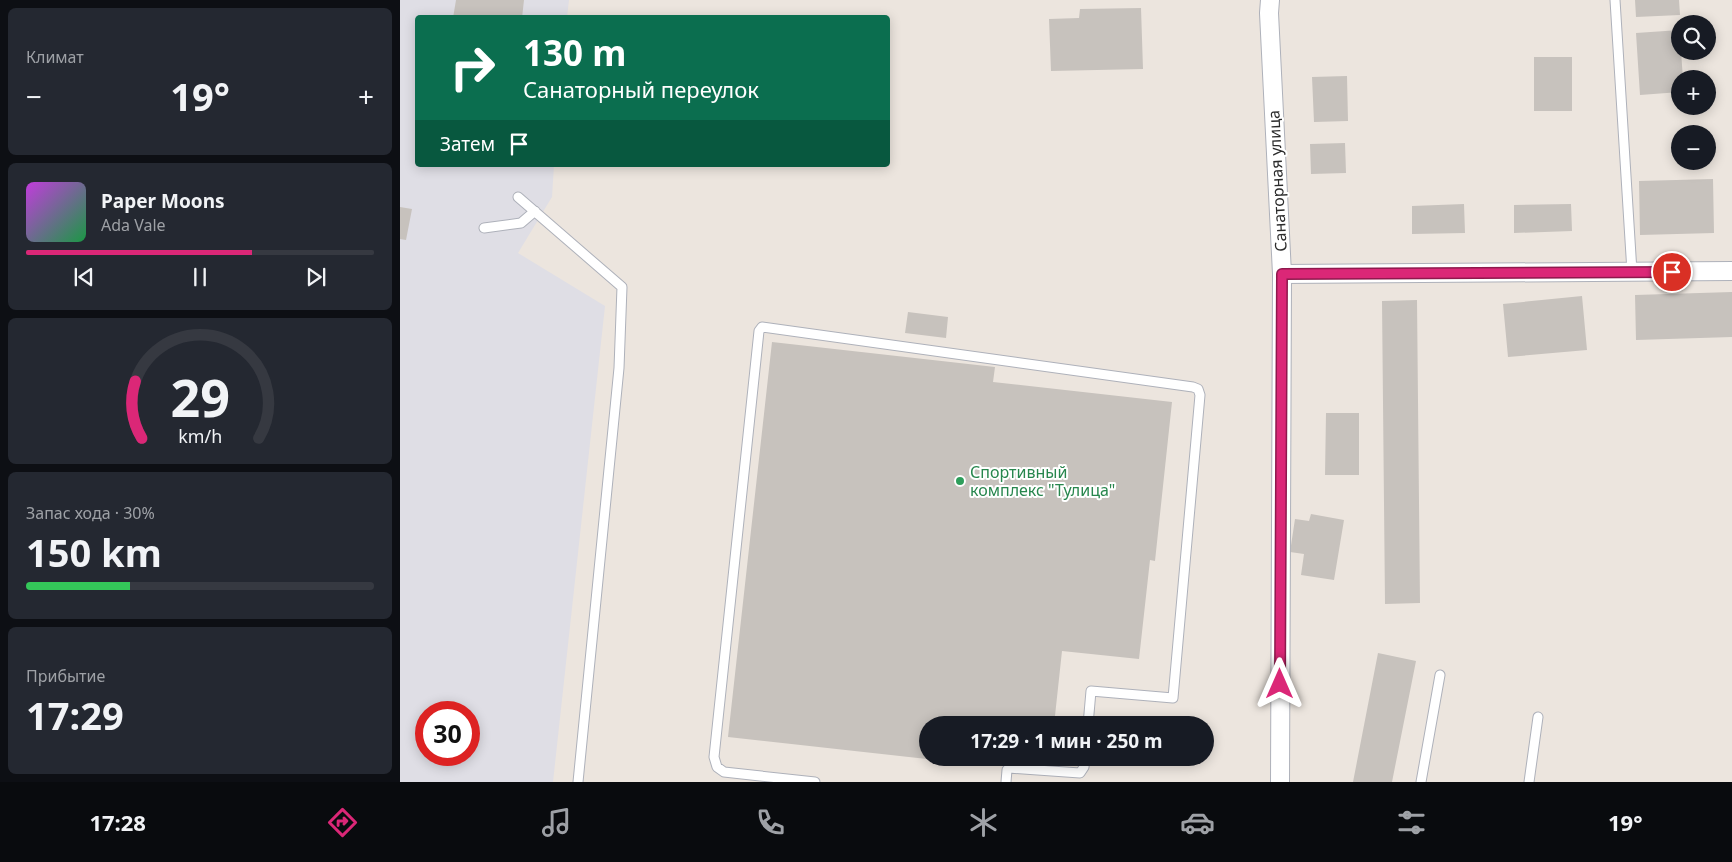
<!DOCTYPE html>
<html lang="ru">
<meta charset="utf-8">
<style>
:root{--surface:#171b24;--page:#242831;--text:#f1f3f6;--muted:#9ea1a6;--line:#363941;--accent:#db2777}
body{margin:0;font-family:"Noto Sans",sans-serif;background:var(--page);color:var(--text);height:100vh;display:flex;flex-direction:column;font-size:19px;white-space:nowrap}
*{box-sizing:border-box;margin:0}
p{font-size:16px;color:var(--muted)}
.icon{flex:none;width:28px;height:28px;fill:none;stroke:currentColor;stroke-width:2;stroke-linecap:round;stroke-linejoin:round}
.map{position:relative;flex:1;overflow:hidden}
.side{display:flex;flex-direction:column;gap:8px;padding:8px;background:#0d0f14;width:400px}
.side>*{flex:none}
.top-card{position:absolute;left:15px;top:15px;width:475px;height:152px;border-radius:5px;box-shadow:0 2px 12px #0003;background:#0b6e4f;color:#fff;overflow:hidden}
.controls{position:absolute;left:1271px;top:15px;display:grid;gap:10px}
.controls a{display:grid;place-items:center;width:45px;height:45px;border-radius:50%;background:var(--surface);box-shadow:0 2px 12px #0003;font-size:25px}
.speed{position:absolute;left:15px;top:701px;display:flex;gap:10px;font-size:25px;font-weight:700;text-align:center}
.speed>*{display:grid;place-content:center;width:65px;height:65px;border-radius:50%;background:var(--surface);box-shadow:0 2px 12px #0003;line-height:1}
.speed .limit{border:8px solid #d22;background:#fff;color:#111}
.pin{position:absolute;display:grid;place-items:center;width:42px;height:42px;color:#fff;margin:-21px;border:2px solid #fff;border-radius:50%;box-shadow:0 1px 5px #0007}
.me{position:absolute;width:55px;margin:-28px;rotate:0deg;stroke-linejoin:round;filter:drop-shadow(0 0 4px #0008)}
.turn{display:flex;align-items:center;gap:18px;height:105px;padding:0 25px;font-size:22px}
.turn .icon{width:65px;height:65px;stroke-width:2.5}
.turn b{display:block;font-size:35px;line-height:42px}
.then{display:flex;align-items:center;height:48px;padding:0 25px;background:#0003;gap:10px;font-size:19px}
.big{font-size:38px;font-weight:700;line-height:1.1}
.side .tile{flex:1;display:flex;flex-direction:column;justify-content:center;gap:8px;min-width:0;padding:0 18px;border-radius:8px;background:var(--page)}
.side .dial{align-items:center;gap:0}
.dial svg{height:130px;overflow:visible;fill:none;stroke:var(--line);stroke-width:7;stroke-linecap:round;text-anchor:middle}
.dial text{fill:var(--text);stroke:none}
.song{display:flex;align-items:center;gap:15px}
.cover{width:60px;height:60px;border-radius:8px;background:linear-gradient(135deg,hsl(290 70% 55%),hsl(140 70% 35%))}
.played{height:5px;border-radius:2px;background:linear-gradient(90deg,var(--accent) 65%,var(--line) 65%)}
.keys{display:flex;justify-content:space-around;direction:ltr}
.heat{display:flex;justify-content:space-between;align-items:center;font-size:28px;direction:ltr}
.charge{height:8px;border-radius:4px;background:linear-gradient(90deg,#34c759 30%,var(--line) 0)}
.trip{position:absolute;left:519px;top:716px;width:295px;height:50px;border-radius:25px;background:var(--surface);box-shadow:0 2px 12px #0003;font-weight:700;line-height:50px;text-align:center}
.tabs{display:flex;height:80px;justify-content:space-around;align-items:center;background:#090b0e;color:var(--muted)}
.tabs .icon{width:35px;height:35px}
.tabs .active{color:var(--accent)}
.tabs b{font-size:22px;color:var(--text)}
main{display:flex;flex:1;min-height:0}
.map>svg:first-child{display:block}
.industrial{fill:#dfdee5;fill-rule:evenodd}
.building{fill:#c7c2bd}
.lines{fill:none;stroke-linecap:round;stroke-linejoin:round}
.lane-casing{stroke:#aeb1ba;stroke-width:11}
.street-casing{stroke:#aeb1ba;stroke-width:20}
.lane{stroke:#fff;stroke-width:9}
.street{stroke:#fff;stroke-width:18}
.route-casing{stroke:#8e194d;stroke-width:12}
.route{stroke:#db2777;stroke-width:9}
.leisure-dot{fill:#2e9e5b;stroke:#fff;stroke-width:2}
.labels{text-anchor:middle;stroke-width:4;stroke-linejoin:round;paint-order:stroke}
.street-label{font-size:16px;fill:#2b2b2b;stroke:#fff}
.leisure-label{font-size:16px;fill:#27864d;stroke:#fff;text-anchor:start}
</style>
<main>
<section class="side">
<div class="tile"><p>Климат</p>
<div class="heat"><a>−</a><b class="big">19°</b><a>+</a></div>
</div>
<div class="tile">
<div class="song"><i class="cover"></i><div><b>Paper Moons</b><p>Ada Vale</p></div></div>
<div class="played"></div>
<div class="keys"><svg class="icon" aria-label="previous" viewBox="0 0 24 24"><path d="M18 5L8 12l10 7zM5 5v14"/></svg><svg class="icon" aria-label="pause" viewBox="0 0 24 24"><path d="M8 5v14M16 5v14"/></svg><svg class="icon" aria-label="next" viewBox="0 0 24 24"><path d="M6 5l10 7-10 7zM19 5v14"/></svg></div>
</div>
<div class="tile dial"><svg viewBox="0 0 100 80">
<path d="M14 69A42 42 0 1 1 86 69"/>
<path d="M14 69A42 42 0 0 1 10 34" stroke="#db2777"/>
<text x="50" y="56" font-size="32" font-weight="700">29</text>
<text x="50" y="72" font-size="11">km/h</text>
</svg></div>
<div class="tile"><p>Запас хода · 30%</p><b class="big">150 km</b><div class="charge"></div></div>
<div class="tile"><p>Прибытие</p><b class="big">17:29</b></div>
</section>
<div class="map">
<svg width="1332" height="782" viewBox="0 0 1332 782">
<rect width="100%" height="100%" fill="#ece5de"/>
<path class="industrial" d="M0,0h169l-2,17 -149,1v147h136l-2,32 -34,56 87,53 -52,476h-153zM26,712h43v43h-43z"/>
<path class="building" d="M56,0h68l-2,18h-69z
M1235,0h44l1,15 -44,2z
M741,8l2,61 -92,2 -2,-52 30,-1 1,-9z
M1280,30v21h1l2,28h-3v13l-40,3 -4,-62z
M1134,57h38v54h-38z
M947,76l1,45 -34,1 -2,-45z
M945,143l1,30 -35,1 -1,-30z
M1313,179l1,54 -74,2 -1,-54z
M1064,204l1,29 -53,1v-28z
M1171,204l1,27 -58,2v-28z
M0,207l12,2 -6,31 -6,-1z
M1332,292v45l-96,3 -1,-45z
M1182,296l5,54 -79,7 -5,-53z
M1017,300l3,303 -35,1 -3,-303z
M508,312l40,5 -2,21 -41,-5z
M372,342l223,25 -2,15 179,20 -17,159 -5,-1 -11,99 -77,-8 -8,74h-126v33h17v3l-217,-24z
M926,413h33v62h-34z
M911,514l33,6 -10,60 -33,-5 3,-21 -14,-2 5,-33 14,2z
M978,653l38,8 -24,121h-39z"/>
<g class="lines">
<defs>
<path id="lane" d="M1215,0l17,272
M118,197l104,90 -3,81 -41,414
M84,228l37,-5 14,-12
M415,782l-91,-10 -7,-5 -3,-10 45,-426 3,-4 431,60 5,2 2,6 -27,303 -82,-7 -3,34
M606,782l1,-12 2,-2 71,5 4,-6 1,-9
M1021,782l19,-107
M1129,782l9,-65"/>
<path id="street" d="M870,0l-1,13 13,261 -2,508
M882,274l450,-3"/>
</defs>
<use href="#lane" class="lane-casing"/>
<use href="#street" class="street-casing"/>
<use href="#lane" class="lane"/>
<use href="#street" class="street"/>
</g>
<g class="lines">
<defs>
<path id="route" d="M880,684l2,-410 390,-2"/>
</defs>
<use href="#route" class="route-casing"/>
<use href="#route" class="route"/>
</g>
<circle class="leisure-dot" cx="560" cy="481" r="5"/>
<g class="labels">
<g class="street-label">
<text transform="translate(877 181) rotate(-93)" y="6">Санаторная улица</text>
</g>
<g class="leisure-label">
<text x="570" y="478">Спортивный<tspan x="570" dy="18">комплекс "Тулица"</tspan></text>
</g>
</g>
</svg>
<div class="controls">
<a><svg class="icon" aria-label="search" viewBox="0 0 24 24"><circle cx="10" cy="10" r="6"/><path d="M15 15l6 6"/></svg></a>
<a>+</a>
<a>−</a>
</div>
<div class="speed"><div class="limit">30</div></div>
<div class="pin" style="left:1272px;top:272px;background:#d93025"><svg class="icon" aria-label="arrive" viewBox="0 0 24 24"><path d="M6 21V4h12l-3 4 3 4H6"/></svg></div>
<svg class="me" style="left:880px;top:684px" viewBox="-20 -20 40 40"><path d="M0-17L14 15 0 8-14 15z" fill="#db2777" stroke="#fff" stroke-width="4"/></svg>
<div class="trip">17:29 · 1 мин · 250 m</div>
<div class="top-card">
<div class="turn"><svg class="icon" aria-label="right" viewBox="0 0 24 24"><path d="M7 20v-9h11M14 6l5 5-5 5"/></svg><div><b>130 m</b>Санаторный переулок</div></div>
<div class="then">Затем<svg class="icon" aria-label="arrive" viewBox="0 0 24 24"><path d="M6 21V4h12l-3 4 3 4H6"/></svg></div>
</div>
</div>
</main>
<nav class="tabs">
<b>17:28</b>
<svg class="icon active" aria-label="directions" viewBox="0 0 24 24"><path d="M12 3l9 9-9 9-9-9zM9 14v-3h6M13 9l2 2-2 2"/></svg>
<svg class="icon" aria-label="music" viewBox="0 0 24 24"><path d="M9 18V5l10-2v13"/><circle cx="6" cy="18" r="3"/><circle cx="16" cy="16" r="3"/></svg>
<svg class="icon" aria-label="phone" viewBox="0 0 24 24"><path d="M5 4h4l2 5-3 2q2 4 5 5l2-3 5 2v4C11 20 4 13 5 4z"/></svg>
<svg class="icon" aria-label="climate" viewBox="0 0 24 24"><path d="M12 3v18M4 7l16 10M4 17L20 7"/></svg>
<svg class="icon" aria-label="car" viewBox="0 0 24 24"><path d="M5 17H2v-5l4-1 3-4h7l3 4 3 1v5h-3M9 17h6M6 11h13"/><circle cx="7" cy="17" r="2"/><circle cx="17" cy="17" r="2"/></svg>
<svg class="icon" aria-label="filters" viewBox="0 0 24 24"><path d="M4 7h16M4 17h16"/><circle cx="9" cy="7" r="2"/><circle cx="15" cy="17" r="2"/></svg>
<b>19°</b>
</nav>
